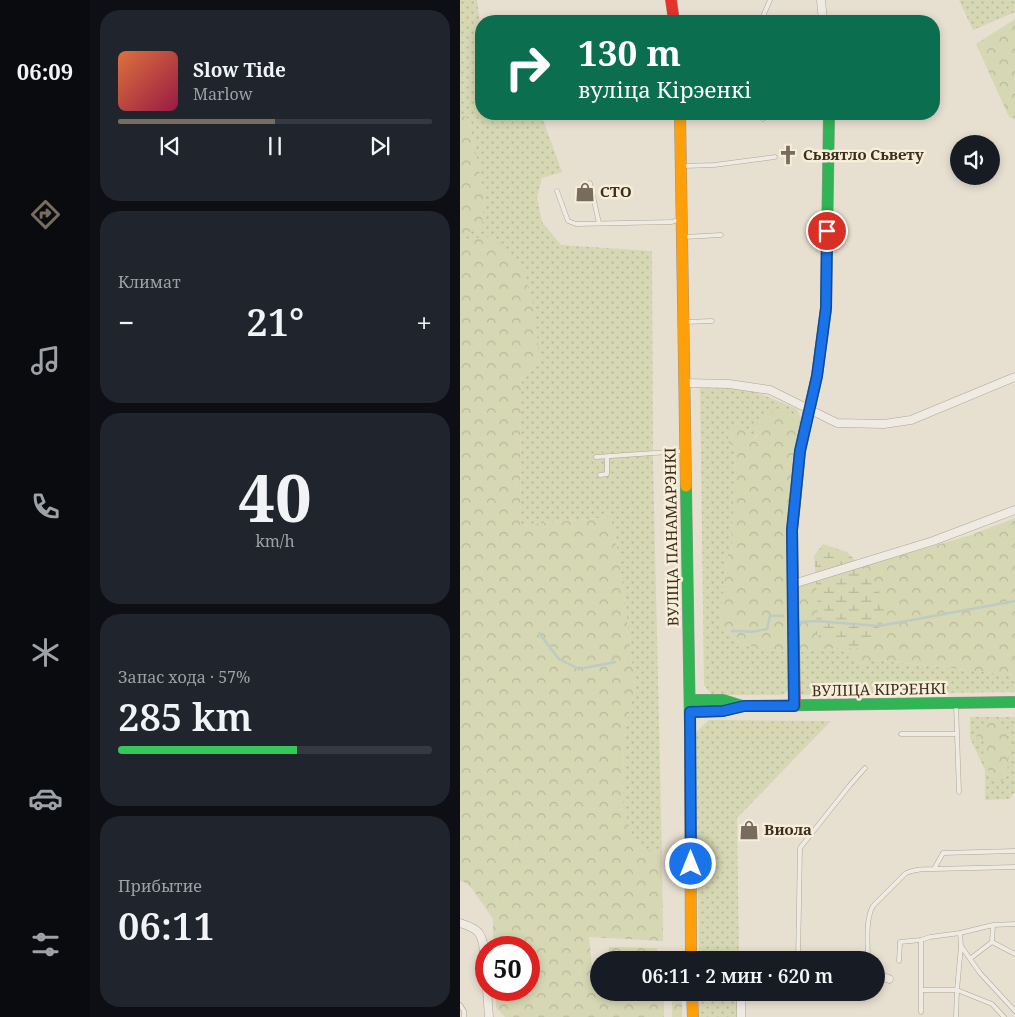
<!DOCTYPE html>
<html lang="ru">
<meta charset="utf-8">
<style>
:root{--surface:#171b24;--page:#20242c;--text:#f1f3f6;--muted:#9ea1a6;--line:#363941;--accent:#786c5e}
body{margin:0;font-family:"Noto Serif",serif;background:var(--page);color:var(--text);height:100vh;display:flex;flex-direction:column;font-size:19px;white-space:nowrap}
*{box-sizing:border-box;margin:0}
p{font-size:16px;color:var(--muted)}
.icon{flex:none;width:28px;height:28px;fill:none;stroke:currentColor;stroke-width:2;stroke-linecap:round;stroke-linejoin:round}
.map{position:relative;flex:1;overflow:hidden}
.sheet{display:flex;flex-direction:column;gap:10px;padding:10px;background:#0d0f14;width:370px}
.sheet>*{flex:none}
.hud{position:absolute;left:15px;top:15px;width:465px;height:105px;border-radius:20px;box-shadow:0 2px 8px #0003;background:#0b6e4f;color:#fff;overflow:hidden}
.controls{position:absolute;left:490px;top:135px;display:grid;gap:10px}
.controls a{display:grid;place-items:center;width:50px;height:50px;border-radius:50%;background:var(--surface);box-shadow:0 2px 8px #0003;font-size:25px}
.speed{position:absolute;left:15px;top:936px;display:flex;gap:10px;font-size:25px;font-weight:700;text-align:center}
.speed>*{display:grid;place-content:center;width:65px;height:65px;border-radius:50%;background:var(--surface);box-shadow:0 2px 8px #0003;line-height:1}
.speed .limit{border:8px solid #d22;background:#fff;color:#111}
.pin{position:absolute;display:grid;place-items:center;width:42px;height:42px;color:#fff;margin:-21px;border:2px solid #fff;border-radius:50%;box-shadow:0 1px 5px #0007}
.me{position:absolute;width:55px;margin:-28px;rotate:0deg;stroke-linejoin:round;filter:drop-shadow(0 0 4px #0008)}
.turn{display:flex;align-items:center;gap:18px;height:105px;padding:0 20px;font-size:22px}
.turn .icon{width:65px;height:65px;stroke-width:2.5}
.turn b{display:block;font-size:35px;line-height:42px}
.big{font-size:38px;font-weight:600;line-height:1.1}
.sheet .tile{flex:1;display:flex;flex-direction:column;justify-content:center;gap:8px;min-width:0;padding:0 18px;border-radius:20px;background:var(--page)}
.sheet .dial{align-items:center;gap:0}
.dial b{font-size:65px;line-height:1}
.song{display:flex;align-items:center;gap:15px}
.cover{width:60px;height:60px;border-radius:8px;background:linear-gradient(135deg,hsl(20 70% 55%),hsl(340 70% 35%))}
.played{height:5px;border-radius:2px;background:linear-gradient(90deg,var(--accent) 50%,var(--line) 50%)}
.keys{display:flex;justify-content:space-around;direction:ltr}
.heat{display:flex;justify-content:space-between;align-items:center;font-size:28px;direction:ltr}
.charge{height:8px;border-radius:4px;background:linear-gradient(90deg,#34c759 57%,var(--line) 0)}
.trip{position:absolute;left:130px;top:951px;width:295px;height:50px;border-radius:25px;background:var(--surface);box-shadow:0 2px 8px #0003;font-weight:600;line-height:50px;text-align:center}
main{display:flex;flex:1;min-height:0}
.menu{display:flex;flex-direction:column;width:90px;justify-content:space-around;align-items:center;background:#090b0e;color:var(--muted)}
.menu .icon{width:35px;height:35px}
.menu .selected{color:var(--accent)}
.menu b{font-size:22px;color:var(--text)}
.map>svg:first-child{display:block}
.grass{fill:url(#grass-dots)}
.forest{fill:url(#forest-crowns)}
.wetland{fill:url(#wetland-marsh)}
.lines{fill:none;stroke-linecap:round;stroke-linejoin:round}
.stream{stroke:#bcccc2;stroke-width:2.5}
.lane-casing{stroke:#ada599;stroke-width:5}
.street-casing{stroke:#ada599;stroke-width:9}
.fast-casing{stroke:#9c958a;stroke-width:12}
.slow-casing{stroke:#9c958a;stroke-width:12}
.jam-casing{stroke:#9c958a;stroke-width:12}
.lane{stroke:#efebe3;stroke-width:4}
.street{stroke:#efebe3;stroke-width:8}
.fast{stroke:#30b455;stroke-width:11}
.slow{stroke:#ff9f0a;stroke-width:11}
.jam{stroke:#e5322d;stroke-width:11}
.route-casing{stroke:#114b97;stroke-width:12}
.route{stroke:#1a73e8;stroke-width:9}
.labels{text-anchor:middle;stroke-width:5;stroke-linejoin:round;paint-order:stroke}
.poi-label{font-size:15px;font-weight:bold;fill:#3d2e20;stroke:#f7eed8;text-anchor:start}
.street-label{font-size:15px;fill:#3d2e20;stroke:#f7eed8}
</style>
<main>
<nav class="menu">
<b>06:09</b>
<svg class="icon selected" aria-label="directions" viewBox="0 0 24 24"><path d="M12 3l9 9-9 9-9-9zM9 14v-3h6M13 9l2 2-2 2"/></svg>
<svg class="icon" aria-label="music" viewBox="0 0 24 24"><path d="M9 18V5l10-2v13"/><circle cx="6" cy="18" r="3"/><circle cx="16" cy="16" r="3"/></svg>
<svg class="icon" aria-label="phone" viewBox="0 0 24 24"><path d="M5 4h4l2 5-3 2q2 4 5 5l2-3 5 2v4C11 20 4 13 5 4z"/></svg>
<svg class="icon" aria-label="climate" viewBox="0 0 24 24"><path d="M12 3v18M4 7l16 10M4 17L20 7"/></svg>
<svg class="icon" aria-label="car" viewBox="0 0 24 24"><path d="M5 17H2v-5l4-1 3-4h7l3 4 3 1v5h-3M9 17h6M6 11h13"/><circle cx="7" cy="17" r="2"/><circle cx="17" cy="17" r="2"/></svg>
<svg class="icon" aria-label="filters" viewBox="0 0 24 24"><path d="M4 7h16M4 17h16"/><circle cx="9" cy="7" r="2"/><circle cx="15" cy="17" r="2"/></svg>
</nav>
<section class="sheet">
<div class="tile">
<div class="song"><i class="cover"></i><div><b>Slow Tide</b><p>Marlow</p></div></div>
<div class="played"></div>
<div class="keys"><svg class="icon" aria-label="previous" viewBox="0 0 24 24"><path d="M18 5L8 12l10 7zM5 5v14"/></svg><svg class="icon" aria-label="pause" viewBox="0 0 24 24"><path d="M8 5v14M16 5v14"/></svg><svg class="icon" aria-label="next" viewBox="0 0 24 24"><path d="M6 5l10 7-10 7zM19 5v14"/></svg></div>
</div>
<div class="tile"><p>Климат</p>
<div class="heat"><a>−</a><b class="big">21°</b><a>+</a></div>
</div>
<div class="tile dial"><b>40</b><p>km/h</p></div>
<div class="tile"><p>Запас хода · 57%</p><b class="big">285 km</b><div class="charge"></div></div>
<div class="tile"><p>Прибытие</p><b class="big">06:11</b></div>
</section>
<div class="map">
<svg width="555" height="1017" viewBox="0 0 555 1017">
<defs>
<pattern id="grass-dots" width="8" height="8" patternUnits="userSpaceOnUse" patternTransform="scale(1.25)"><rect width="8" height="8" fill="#d6d7b3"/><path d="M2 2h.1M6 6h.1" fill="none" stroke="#b9b99a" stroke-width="1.8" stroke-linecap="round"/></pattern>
<pattern id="forest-crowns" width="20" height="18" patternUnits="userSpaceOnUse" patternTransform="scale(1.25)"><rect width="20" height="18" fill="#d6d7b3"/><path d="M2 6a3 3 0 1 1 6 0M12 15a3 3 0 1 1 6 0" fill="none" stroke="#b9b99a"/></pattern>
<pattern id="wetland-marsh" width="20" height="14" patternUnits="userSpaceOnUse" patternTransform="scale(1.25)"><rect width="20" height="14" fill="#d6d7b3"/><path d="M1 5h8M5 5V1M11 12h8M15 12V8" fill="none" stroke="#b9b99a"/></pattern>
</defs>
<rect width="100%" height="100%" fill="#e7e0d1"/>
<path class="grass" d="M0,0h17l3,23 1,1v90h60l21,58 -20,6 -5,20 5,24 19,23 91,6 1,213 9,391 -27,-11 -12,-36 1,-71 11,-51 -14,-114 -10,-55 -91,8 1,-141 4,-12 14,-13 -44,-122 -35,3v-6l22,-6 2,-33 -15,-75 -9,-8z
M499,0h56v12l-42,18z
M240,386l42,2 19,6 36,15 4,9 -18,-8 -20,8c-8,23 -6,21 -28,29l-3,98 -4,7 -8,72 20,20 48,9v38l-5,4h-71l-8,-10z
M379,648l22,17 12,-5 142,15v17l-214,3 -5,-5 1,-38z
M510,717h45v75l-6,7 -24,1v-30l-15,-32z
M249,720l122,1 -94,97 2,142h-40l-3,-228z
M239,993h39v24h-39z"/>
<path class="forest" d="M555,19v100l-6,-2 -33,-73z
M0,112l9,8 15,75 -2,34 -22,5z
M34,237l27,27 14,45 4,50 -14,13 -4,12 -1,141 91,-8 10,55 14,114 -11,51 -1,71 12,36 27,11 1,86 -74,-4 4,39h6v16l65,1v24h-159l-9,-9v-18h33v-42l-36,-1v-28l-20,-29 -7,-7 -6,-2v-641z
M313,410h10l18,8 -2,11 2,8 -10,93 -3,123 -48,-9 -20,-20 8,-72 4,-7 3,-98 -7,-5 1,-11 9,-5 15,14 4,-4 -2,-10 8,-8 8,-4z
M555,518v157l-141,-15 -13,5 -22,-17 -42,4 -1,-66 175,-51z
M536,719l9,11 4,13 -2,32 -5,6h-7l-12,-20 1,-22 -8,-1c4,-13 6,-16 20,-19z
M149,947l48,1v12h-49z
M212,993h10v24h-10z"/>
<path class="wetland" d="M363,544l24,8 21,22 19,31 -16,43h-24l-32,-14 3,-27 -4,-51z"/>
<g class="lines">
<path class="stream" d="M340,622l16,-1 63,5 136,-25
M272,631h8l12,1 15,-3 3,-13h13
M79,633l20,26 20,10 36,-7"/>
<defs>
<path id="lane" d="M301,21l9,-21
M299,114l4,5
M224,166l30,-1 61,-8
M130,183l9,40
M97,191l11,30 8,3 96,-2 8,-3
M224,237l37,-2
M225,322l27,-1
M136,457l87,-6
M140,475l7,-1v-18
M496,704l3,88
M441,734h56
M474,869l81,-2
M533,925l-1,17 23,12
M500,933l1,13 -4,44 35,14 12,13
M501,946l19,27 35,38
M511,958l21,-16
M338,960l2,-112 50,-63 15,-17
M408,960c0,-16 -3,-40 5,-54l33,-33c10,-4 18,-4 28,-4l9,-16 72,-2
M439,961l1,-19 21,-2 9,-3 30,-4 33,-8 22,-1
M461,990h36l-1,27
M0,1005l4,6v6
M461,1012v-72"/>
<path id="street" d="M361,0l2,21
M225,383l44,1 41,6 67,33 47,1 27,-4 104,-43
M333,584l140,-43 82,-31
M0,923c6,2 13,4 18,9 8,9 7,34 8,46
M416,975l13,4
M27,990l2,27
M281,1017v-25"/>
<path id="fast" d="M226,486l4,240
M335,503l5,-52 17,-75 9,-67 3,-195
M230,700h33l19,6
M230,712l33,-1 21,-5 271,-4"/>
<path id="slow" d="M220,114l6,372
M230,726l1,234
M232,992l1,25"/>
<path id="jam" d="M211,0l3,21
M335,503l-3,27 3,176"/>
</defs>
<use href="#lane" class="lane-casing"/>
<use href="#street" class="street-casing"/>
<use href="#fast" class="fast-casing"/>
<use href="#slow" class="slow-casing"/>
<use href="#jam" class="jam-casing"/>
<use href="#lane" class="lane"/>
<use href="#street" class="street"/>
<use href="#fast" class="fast"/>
<use href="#slow" class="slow"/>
<use href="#jam" class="jam"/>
</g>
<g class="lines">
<defs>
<path id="route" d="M231,864l-1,-152 33,-1 21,-5h50l-2,-176 8,-79 17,-75 9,-68 1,-77"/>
</defs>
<use href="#route" class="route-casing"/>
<use href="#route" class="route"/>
</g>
<defs>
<symbol id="church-bare" viewBox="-9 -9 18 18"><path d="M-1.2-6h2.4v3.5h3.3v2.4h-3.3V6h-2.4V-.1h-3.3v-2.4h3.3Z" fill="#786c5e" stroke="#f7eed8" stroke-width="2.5" paint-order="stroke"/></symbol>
<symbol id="shop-bare" viewBox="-9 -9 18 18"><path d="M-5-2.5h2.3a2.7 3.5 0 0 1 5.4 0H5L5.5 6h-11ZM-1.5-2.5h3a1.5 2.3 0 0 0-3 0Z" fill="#786c5e" stroke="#f7eed8" stroke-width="2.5" paint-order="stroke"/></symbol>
</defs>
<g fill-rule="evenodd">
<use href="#church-bare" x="314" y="141" width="28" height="28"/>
<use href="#shop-bare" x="111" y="178" width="28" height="28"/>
<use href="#shop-bare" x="275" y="816" width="28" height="28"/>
</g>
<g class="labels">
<g class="poi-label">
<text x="343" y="160">Сьвятло Сьвету</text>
<text x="140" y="197">СТО</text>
<text x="304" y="835">Виола</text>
</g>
<g class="street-label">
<text transform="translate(212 537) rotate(-91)" y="5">ВУЛІЦА ПАНАМАРЭНКІ</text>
<text transform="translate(419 690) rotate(-1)" y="5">ВУЛІЦА КІРЭЕНКІ</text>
</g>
</g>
</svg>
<div class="controls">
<a><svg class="icon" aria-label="sound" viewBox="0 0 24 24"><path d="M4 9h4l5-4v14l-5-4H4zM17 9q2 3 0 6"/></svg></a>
</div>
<div class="speed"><div class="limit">50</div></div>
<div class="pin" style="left:367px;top:231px;background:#d93025"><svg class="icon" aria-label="arrive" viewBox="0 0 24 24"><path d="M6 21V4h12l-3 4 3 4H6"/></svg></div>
<svg class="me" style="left:231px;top:864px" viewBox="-20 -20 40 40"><circle r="17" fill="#1a73e8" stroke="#fff" stroke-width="3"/><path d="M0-11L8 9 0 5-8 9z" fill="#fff"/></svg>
<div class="trip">06:11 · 2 мин · 620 m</div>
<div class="hud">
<div class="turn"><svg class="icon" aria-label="right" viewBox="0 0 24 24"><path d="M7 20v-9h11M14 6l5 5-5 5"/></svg><div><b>130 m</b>вуліца Кірэенкі</div></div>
</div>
</div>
</main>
